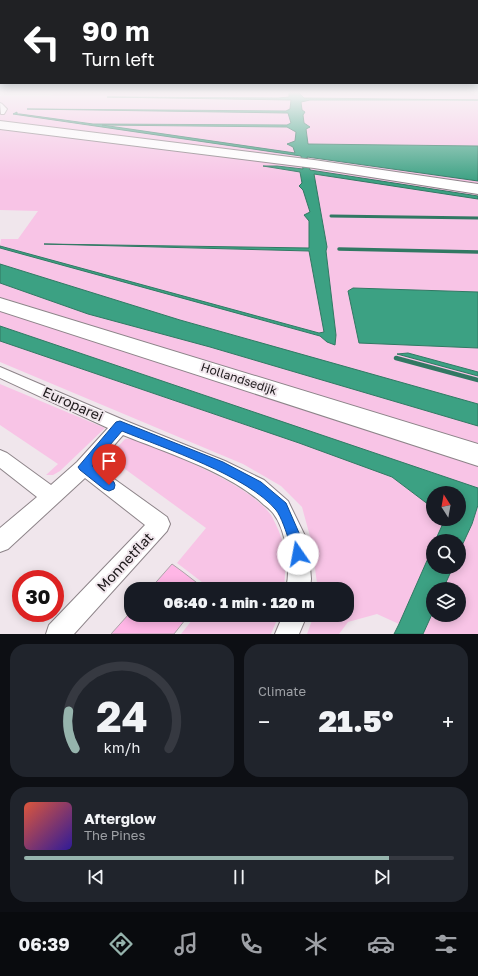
<!DOCTYPE html>
<meta charset="utf-8">
<style>
:root{--surface:#171b24;--page:#20242c;--text:#f1f3f6;--muted:#9ea1a6;--line:#363941;--accent:#96b4ad}
body{margin:0;font-family:"Golos Text",sans-serif;background:var(--page);color:var(--text);height:100vh;display:flex;flex-direction:column;font-size:15px;white-space:nowrap}
*{box-sizing:border-box;margin:0}
p{font-size:13px;color:var(--muted)}
.icon{flex:none;width:22px;height:22px;fill:none;stroke:currentColor;stroke-width:2;stroke-linecap:round;stroke-linejoin:round}
.map{position:relative;height:634px;overflow:hidden}
.sheet{display:flex;flex-direction:column;gap:10px;padding:10px;background:#0d0f14;flex:1}
.sheet>*{flex:none}
.hud{position:absolute;left:0px;top:0px;width:478px;height:84px;box-shadow:0 2px 10px #0003;background:#202124;color:#fff;overflow:hidden}
.needle{width:26px;rotate:349deg}
.buttons{position:absolute;left:426px;top:486px;display:grid;gap:8px}
.buttons a{display:grid;place-items:center;width:40px;height:40px;border-radius:50%;background:var(--surface);box-shadow:0 2px 10px #0003;font-size:20px}
.speed{position:absolute;left:12px;top:570px;display:flex;gap:8px;font-size:20px;font-weight:700;text-align:center}
.speed>*{display:grid;place-content:center;width:52px;height:52px;border-radius:50%;background:var(--surface);box-shadow:0 2px 10px #0003;line-height:1}
.speed .limit{border:6px solid #d22;background:#fff;color:#111}
.pin{position:absolute;display:grid;place-items:center;width:34px;height:34px;color:#fff;margin:-41px -17px;border-radius:50% 50% 50% 0;rotate:-45deg;box-shadow:0 0 4px #0007}
.pin .icon{rotate:45deg}
.me{position:absolute;width:44px;margin:-22px;rotate:348deg;stroke-linejoin:round;filter:drop-shadow(0 0 3px #0008)}
.turn{display:flex;align-items:center;gap:14px;height:84px;padding:0 16px;font-size:18px}
.turn .icon{width:52px;height:52px;stroke-width:2.5}
.turn b{display:block;font-size:28px;line-height:34px}
.big{font-size:30px;font-weight:800;line-height:1.1}
.sheet .card{flex:1;display:flex;flex-direction:column;justify-content:center;gap:6px;min-width:0;padding:0 14px;border-radius:16px;background:var(--page)}
.sheet .dial{align-items:center;gap:0}
.dial svg{height:104px;overflow:visible;fill:none;stroke:var(--line);stroke-width:7;stroke-linecap:round;text-anchor:middle}
.dial text{fill:var(--text);stroke:none}
.song{display:flex;align-items:center;gap:12px}
.cover{width:48px;height:48px;border-radius:6px;background:linear-gradient(135deg,hsl(10 70% 55%),hsl(250 70% 35%))}
.played{height:4px;border-radius:2px;background:linear-gradient(90deg,var(--accent) 85%,var(--line) 85%)}
.keys{display:flex;justify-content:space-around;direction:ltr}
.heat{display:flex;justify-content:space-between;align-items:center;font-size:22px;direction:ltr}
.sheet .tiles{flex:1;display:grid;gap:10px;grid-template-columns:1fr 1fr}
.card:last-child{grid-column:span 2}
.trip{position:absolute;left:124px;top:582px;width:230px;height:40px;border-radius:16px;background:var(--surface);box-shadow:0 2px 10px #0003;font-weight:800;line-height:40px;text-align:center}
.tabs{display:flex;height:64px;justify-content:space-around;align-items:center;background:#090b0e;color:var(--muted)}
.tabs .icon{width:28px;height:28px}
.tabs .selected{color:var(--accent)}
.tabs b{font-size:18px;color:var(--text)}
.map>svg:first-child{display:block}
.green{fill:#f8c4e6}
.water{fill:#3ca183;stroke:#327863;fill-rule:evenodd}
.lines{fill:none;stroke-linecap:round;stroke-linejoin:round}
.stream-far2{stroke:#327863;stroke-width:3}
.stream-far1{stroke:#327863;stroke-width:3.5}
.stream{stroke:#327863;stroke-width:4.5}
.building{fill:#ffb6e6;stroke:#ada3a9}
.street-casing{stroke:#8d8489;stroke-width:2}
.secondary-casing{stroke:#8d8489;stroke-width:2}
.highway-casing{stroke:#8d8489;stroke-width:2}
.street{fill:#fff;fill-rule:evenodd}
.secondary{fill:#fff;fill-rule:evenodd}
.highway{fill:#fff;fill-rule:evenodd}
.route{fill:#1a73e8;stroke:#114b97}
.labels{text-anchor:middle;stroke-width:4;stroke-linejoin:round;paint-order:stroke}
.street-label{font-size:12px;fill:#1b1719;stroke:#f0e6ec}
.near-street-label{font-size:14px;fill:#1b1719;stroke:#f0e6ec}
</style>
<div class="map">
<svg width="478" height="634" viewBox="0 0 478 634">
<rect width="100%" height="100%" fill="#f0e6ec"/>
<path class="green" d="M55,92h234l1,4 -4,2 -32,1 37,1 -1,9 -4,2 -193,-2 195,4 3,10 -4,2 -194,-1 -79,-10 86,11 187,2 9,5 -1,9 -8,3c11,6 15,13 17,25l-27,-3h-10l33,6 3,17 7,23v36l-262,-4 261,7 16,81 -6,1 -319,-87 1,-7h17l20,-28 -38,-1v-114h50z
M299,92h179v8l-169,-2h-5l-4,-4z
M304,100l174,1v45l-170,-2 -2,-15 3,-2 -5,-4 -1,-8 2,-3 -3,-2 -1,-8z
M307,157l171,24v3l-171,-26z
M309,168l169,25v3l-168,-26z
M313,173l165,26v93l-125,-4 -5,3 11,52 119,5v24l-70,-19 -9,1 79,22v28l-298,-84 -180,-56v-16l320,88 7,6 8,3 1,-10 -10,-84 1,-4z
M0,283l88,31 122,33 268,79v20l-478,-149z
M0,308l478,153v27l-478,-162z
M0,341l299,102 93,34 41,31v11h12l-10,22h-2v6l-34,77 -22,-10 -29,8 -9,12h-32l7,-19h33v-26h-31l1,-6 -6,-43 -9,-33 -21,-21 -38,-22 -243,-102z
M0,384l105,44 -45,43 -7,4h-7l12,-11 -58,-39z
M134,438c38,18 113,44 137,77 4,7 9,18 11,25 5,15 3,34 2,49h-73l-34,-26 29,-35 -92,-67 -7,7 -2,-7 20,-22z
M478,505v129h-55l10,-22v3h26v-26h-16l10,-22h6v-15l13,-28z
M196,615h83l-8,19h-90z"/>
<path class="water" d="M289,92h10l1,2 4,4h5l169,2h-168l-9,2 1,8 3,2 -2,3 1,8 6,4 -4,2 2,15 170,2v35l-171,-24 3,13 168,26v3l-164,-25 13,73 -1,4 10,84 -1,10 -8,-3 -7,-6 -320,-88v-2l319,87 5,-1 -15,-81 -265,-7 265,4v-27l-5,-6 6,-3 -7,-22 -4,-4 3,-3 -2,-11 -37,-6h14l26,3 -2,-13 -288,-42 4,-2v2h3l73,10 194,1 4,-2 -3,-10 -261,-4 259,2 4,-2 1,-9 -184,-3 171,1 11,-1zM102,125l185,2 9,5 -1,9 -8,3 6,3 2,6z
M0,264l180,56 298,84v22l-268,-79 -122,-33 -88,-31z
M353,288l125,4v56l-119,-5 -11,-52z
M0,326l478,162v17l-6,19 -13,28v-11h-24l10,-22h14v-26h-26v15l-41,-31 -93,-34 -299,-102z
M408,353l70,19v4l-81,-22z
M433,547v20h20l-10,22h-10v23l-10,22h-29l5,-10z"/>
<g class="lines">
<path class="stream-far2" d="M331,216l147,2"/>
<path class="stream-far1" d="M339,249l139,3"/>
<path class="stream" d="M396,358l82,22"/>
</g>
<path class="building" d="M172,564l11,8 22,17h-55z
M128,615h61l-15,19h-63z"/>
<g class="lines">
<defs>
<path id="street" d="M0,103l2,1 5,5 -3,5h-3z
M0,367l126,54 99,40 39,19 24,21 20,41 3,37 -1,10h-24c5,-21 1,-58 -13,-76 -3,-4 -8,-7 -11,-10 -34,-31 -97,-51 -139,-68l-27,31 71,51 3,7 -3,7 -93,103h-28l3,-9 96,-100 -60,-47 -77,71 -8,3v-24l37,-31 -37,-29v-18l7,3 44,32 26,-23 31,-34 -108,-50z
M283,615h24l-8,19h-24z"/>
<path id="secondary" d="M0,298l478,146v22l-478,-155z"/>
<path id="highway" d="M0,121l314,39 164,24v10l-164,-26 -314,-39z"/>
</defs>
<use href="#street" class="street-casing"/>
<use href="#secondary" class="secondary-casing"/>
<use href="#highway" class="highway-casing"/>
<use href="#street" class="street"/>
<use href="#secondary" class="secondary"/>
<use href="#highway" class="highway"/>
</g>
<linearGradient id="sky" x2="0" y2="1"><stop stop-color="#63acc0"/><stop offset="0.51" stop-color="#f8f4f6"/><stop offset="1" stop-color="#f8f4f6" stop-opacity="0"/></linearGradient>
<rect width="478" height="181" fill="url(#sky)"/>
<path class="route" d="M120,421l103,41 38,20 25,21 17,39 2,12 -2,5 -5,2 -5,-2c-3,-6 -2,-12 -4,-18 -2,-7 -8,-25 -13,-31 -28,-34 -112,-62 -154,-79l-30,35 22,16 1,3 -1,4 -5,2 -5,-2 -24,-19 -2,-3 38,-45z"/>
<g class="labels">
<g class="street-label">
<text transform="translate(239 379) rotate(18)" y="4">Hollandsedijk</text>
</g>
<g class="near-street-label">
<text transform="translate(73 404) rotate(24)" y="5">Europarei</text>
<text transform="translate(125 562) rotate(-47)" y="5">Monnetflat</text>
</g>
</g>
</svg>
<div class="buttons">
<a><svg class="needle" viewBox="-14 -14 28 28"><path d="M0-13l5 13h-10z" fill="#e53935"/><path d="M0 13l5-13h-10z" fill="#9ea1a6"/></svg></a>
<a><svg class="icon" aria-label="search" viewBox="0 0 24 24"><circle cx="10" cy="10" r="6"/><path d="M15 15l6 6"/></svg></a>
<a><svg class="icon" aria-label="layers" viewBox="0 0 24 24"><path d="M12 4l9 5-9 5-9-5zM3 14l9 5 9-5"/></svg></a>
</div>
<div class="speed"><div class="limit">30</div></div>
<div class="pin" style="left:109px;top:485px;background:#d93025"><svg class="icon" aria-label="arrive" viewBox="0 0 24 24"><path d="M6 21V4h12l-3 4 3 4H6"/></svg></div>
<svg class="me" style="left:298px;top:554px" viewBox="-20 -20 40 40"><circle r="19" fill="#fff"/><path d="M0-13L10 11 0 6-10 11z" fill="#1a73e8"/></svg>
<div class="trip">06:40 · 1 min · 120 m</div>
<div class="hud">
<div class="turn"><svg class="icon" aria-label="left" viewBox="0 0 24 24"><path d="M17 20v-9H6M10 6l-5 5 5 5"/></svg><div><b>90 m</b>Turn left</div></div>
</div>
</div>
<section class="sheet">
<div class="tiles">
<div class="card dial"><svg viewBox="0 0 100 80">
<path d="M14 69A42 42 0 1 1 86 69"/>
<path d="M14 69A42 42 0 0 1 9 40" stroke="#96b4ad"/>
<text x="50" y="56" font-size="32" font-weight="700">24</text>
<text x="50" y="72" font-size="11">km/h</text>
</svg></div>
<div class="card"><p>Climate</p>
<div class="heat"><a>−</a><b class="big">21.5°</b><a>+</a></div>
</div>
<div class="card">
<div class="song"><i class="cover"></i><div><b>Afterglow</b><p>The Pines</p></div></div>
<div class="played"></div>
<div class="keys"><svg class="icon" aria-label="previous" viewBox="0 0 24 24"><path d="M18 5L8 12l10 7zM5 5v14"/></svg><svg class="icon" aria-label="pause" viewBox="0 0 24 24"><path d="M8 5v14M16 5v14"/></svg><svg class="icon" aria-label="next" viewBox="0 0 24 24"><path d="M6 5l10 7-10 7zM19 5v14"/></svg></div>
</div>
</div>
</section>
<nav class="tabs">
<b>06:39</b>
<svg class="icon selected" aria-label="directions" viewBox="0 0 24 24"><path d="M12 3l9 9-9 9-9-9zM9 14v-3h6M13 9l2 2-2 2"/></svg>
<svg class="icon" aria-label="music" viewBox="0 0 24 24"><path d="M9 18V5l10-2v13"/><circle cx="6" cy="18" r="3"/><circle cx="16" cy="16" r="3"/></svg>
<svg class="icon" aria-label="phone" viewBox="0 0 24 24"><path d="M5 4h4l2 5-3 2q2 4 5 5l2-3 5 2v4C11 20 4 13 5 4z"/></svg>
<svg class="icon" aria-label="climate" viewBox="0 0 24 24"><path d="M12 3v18M4 7l16 10M4 17L20 7"/></svg>
<svg class="icon" aria-label="car" viewBox="0 0 24 24"><path d="M5 17H2v-5l4-1 3-4h7l3 4 3 1v5h-3M9 17h6M6 11h13"/><circle cx="7" cy="17" r="2"/><circle cx="17" cy="17" r="2"/></svg>
<svg class="icon" aria-label="filters" viewBox="0 0 24 24"><path d="M4 7h16M4 17h16"/><circle cx="9" cy="7" r="2"/><circle cx="15" cy="17" r="2"/></svg>
</nav>
